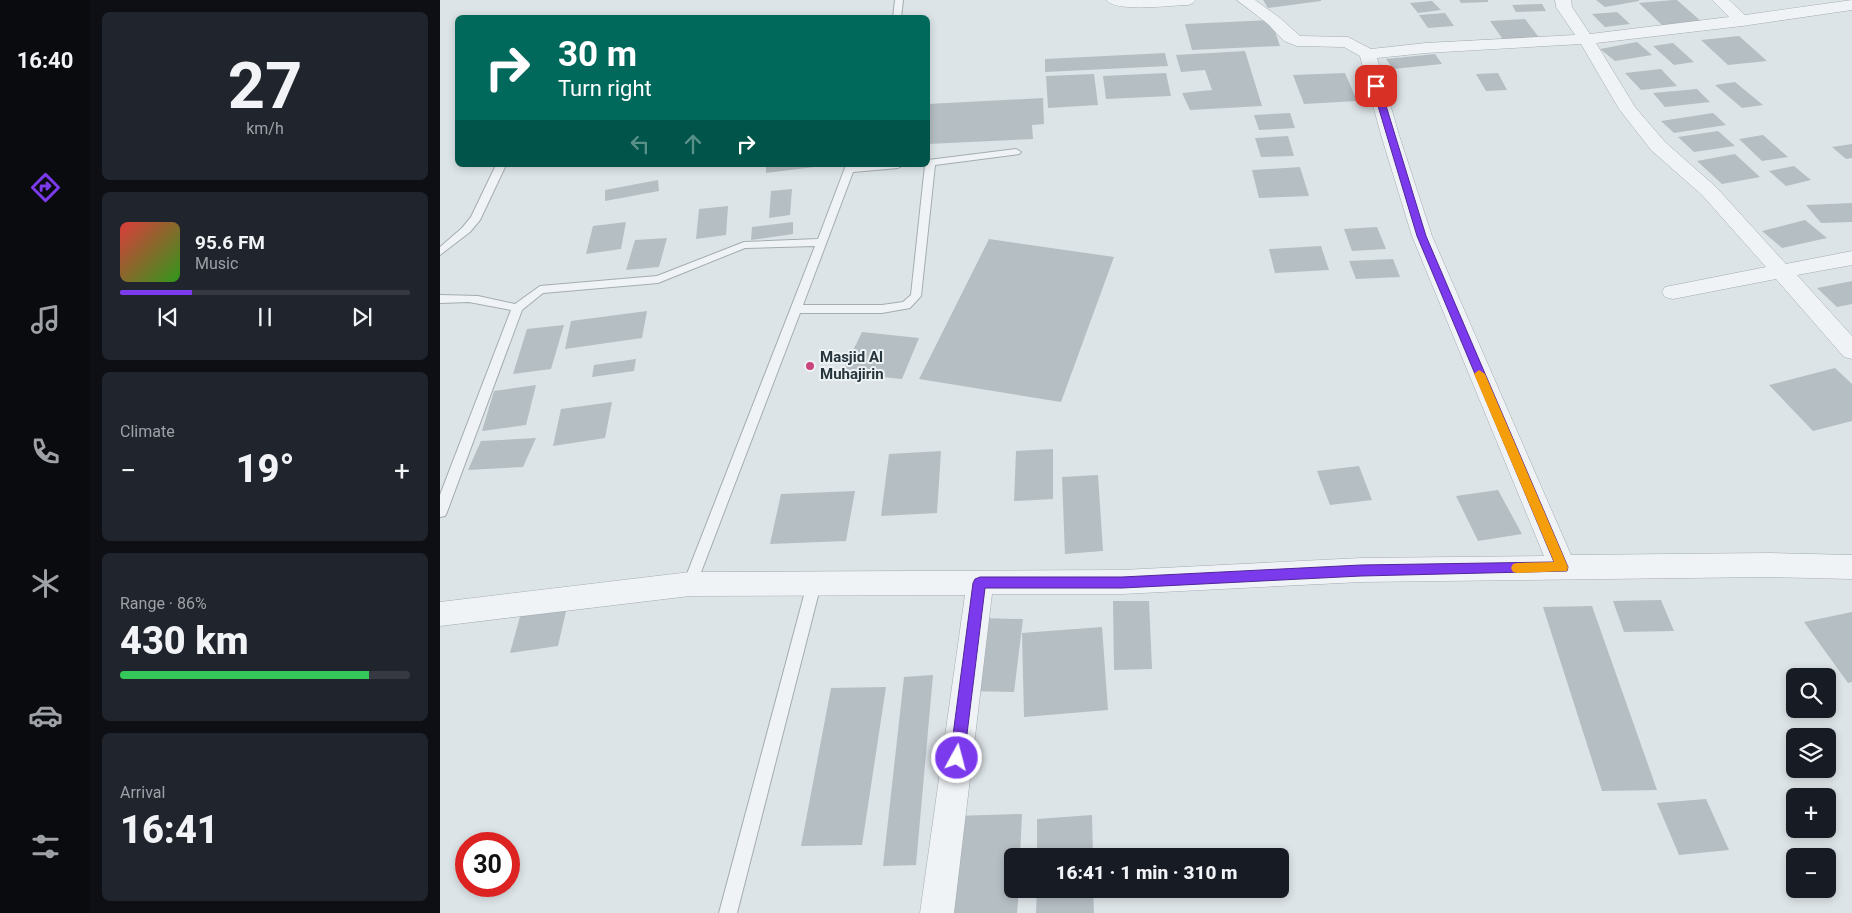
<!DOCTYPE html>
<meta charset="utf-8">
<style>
:root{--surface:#171b24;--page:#20242c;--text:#f1f3f6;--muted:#9ea1a6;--line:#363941;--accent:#7c3aed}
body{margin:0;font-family:Roboto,sans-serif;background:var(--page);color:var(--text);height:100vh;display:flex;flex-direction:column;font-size:19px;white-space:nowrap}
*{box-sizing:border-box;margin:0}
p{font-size:16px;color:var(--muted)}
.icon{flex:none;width:28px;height:28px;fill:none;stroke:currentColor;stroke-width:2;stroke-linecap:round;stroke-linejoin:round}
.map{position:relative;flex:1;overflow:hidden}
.details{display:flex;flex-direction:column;gap:12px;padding:12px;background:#0d0f14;width:350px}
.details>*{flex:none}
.banner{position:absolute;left:15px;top:15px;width:475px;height:152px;border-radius:8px;box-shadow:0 2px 8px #0003;background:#00695c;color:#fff;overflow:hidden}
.tools{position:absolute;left:1346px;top:668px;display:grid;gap:10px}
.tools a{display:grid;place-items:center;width:50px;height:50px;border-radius:8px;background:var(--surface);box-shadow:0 2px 8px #0003;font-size:25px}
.speed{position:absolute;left:15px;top:832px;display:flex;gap:10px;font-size:25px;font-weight:700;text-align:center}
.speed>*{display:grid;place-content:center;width:65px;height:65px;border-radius:50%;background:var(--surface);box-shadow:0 2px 8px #0003;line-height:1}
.speed .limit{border:8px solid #d22;background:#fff;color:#111}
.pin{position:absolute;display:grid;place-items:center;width:42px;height:42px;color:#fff;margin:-21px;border-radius:10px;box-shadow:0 2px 8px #0006}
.me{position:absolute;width:55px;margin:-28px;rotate:7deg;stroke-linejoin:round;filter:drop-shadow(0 0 4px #0008)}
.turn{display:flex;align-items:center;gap:18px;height:105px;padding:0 20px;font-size:22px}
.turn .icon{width:65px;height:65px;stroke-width:2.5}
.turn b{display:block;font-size:35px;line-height:42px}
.lanes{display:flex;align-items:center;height:48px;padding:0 20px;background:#0003;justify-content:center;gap:25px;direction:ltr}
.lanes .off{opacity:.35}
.big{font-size:38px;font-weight:800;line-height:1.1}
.details .tile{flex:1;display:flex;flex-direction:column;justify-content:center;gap:8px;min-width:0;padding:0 18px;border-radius:8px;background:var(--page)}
.details .dial{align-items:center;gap:0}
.dial b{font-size:65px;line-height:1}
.song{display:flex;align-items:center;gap:15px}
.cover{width:60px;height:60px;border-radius:8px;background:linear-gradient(135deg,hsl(0 70% 55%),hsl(110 70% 35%))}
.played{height:5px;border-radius:2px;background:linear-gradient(90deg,var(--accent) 25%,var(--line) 25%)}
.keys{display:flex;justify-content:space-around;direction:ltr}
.heat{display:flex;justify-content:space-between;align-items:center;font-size:28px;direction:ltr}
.charge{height:8px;border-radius:4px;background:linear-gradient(90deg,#34c759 86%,var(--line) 0)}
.trip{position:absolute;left:564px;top:848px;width:285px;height:50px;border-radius:8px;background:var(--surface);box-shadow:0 2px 8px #0003;font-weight:800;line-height:50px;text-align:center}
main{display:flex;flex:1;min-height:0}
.dock{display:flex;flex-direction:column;width:90px;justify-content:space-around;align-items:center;background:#090b0e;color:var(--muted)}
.dock .icon{width:35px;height:35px}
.dock .current{color:var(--accent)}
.dock b{font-size:22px;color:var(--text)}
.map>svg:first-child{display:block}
.building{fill:#b5bec3}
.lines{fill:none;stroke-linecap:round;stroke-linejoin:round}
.lane-casing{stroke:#a3acb1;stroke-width:2}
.street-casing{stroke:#a3acb1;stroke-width:1}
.lane{fill:#f0f3f5;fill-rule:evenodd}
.street{fill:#f0f3f5;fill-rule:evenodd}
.route{fill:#7c3aed;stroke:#51269a}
.slow{fill:#f59e0b}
.poi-dot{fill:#c9457c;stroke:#edf2f4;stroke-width:2}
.labels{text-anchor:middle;stroke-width:4;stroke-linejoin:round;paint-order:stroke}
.poi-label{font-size:15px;font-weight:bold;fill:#27353d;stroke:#edf2f4;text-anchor:start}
</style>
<main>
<nav class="dock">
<b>16:40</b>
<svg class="icon current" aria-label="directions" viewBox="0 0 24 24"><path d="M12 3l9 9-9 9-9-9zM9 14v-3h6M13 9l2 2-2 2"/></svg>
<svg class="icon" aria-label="music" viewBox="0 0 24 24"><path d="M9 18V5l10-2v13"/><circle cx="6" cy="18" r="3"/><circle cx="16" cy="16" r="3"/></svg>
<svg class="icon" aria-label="phone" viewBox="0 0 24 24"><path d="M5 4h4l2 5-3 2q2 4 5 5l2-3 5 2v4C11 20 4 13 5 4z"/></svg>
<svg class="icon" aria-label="climate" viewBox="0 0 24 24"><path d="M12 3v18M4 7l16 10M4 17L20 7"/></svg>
<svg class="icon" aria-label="car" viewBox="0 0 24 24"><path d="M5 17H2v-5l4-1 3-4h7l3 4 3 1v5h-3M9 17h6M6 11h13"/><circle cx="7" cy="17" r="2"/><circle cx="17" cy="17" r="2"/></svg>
<svg class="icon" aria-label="filters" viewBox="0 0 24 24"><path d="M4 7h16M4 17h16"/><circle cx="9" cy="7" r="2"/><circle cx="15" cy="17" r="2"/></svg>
</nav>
<section class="details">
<div class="tile dial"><b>27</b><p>km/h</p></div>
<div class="tile">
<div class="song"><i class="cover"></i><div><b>95.6 FM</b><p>Music</p></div></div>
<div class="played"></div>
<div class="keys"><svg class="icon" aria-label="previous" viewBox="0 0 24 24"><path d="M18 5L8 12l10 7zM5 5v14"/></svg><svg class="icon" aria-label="pause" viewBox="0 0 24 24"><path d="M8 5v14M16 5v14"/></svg><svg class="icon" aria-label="next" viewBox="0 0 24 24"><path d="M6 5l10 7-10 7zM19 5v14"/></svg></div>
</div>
<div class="tile"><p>Climate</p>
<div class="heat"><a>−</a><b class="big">19°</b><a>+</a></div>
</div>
<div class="tile"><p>Range · 86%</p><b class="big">430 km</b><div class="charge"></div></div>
<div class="tile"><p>Arrival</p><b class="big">16:41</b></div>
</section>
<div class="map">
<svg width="1412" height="913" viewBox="0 0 1412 913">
<rect width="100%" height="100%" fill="#dde4e7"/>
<path class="building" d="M823,0h58v1l-53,7z
M1019,0h29v2l-27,1z
M1156,0h43v1l-34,6z
M1233,0h4l26,23 -39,4 -25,-24z
M992,1l9,9 -23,3 -8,-10z
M1102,4l4,7 -30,1 -4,-7z
M1177,12l13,12 -25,3 -13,-13z
M1005,13l9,13 -26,2 -9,-13z
M1085,19l15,20 -36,2 -14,-20z
M831,20l9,26 -88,4 -7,-26z
M1299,36l28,25 -39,4 -27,-25z
M1197,42l15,13 -37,6 -15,-12z
M1233,43l21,19 -20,3 -21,-19z
M805,51l17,55 -72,4 -8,-17 30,-3 -7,-20 -24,2 -5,-17z
M725,53l3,13 -123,6v-13z
M995,54l7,10 -49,5 -7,-10z
M1221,69l16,17 -36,4 -16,-17z
M726,73l5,23 -65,3 -3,-23z
M905,73l12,28 -53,3 -11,-29z
M1058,73l9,17 -21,1 -10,-17z
M654,74l4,31 -50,3 -2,-32z
M1295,82l28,23 -21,3 -27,-23z
M1257,89l13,13 -45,5 -12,-14z
M603,98l1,26 -12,1 1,14 -105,5v-40z
M850,113l5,15 -36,2 -5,-15z
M1273,113l13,12 -52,8 -13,-12z
M1278,131l17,15 -41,6 -16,-15z
M1323,135l25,22 -26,4 -23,-22z
M848,136l6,20 -33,1 -6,-19z
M1412,144v14l-6,1 -14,-12z
M1295,154l25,23 -38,7 -25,-23z
M326,165h48v2l-48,6z
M1354,166l17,14 -25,6 -17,-15z
M860,167l9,29 -50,2 -7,-28z
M218,180l1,11 -54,10v-11z
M352,189l-2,26 -21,3 2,-27z
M1412,203v19l-31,1 -15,-18z
M288,206l-2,29 -30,4 3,-30z
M1365,220l22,18 -45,10 -20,-17z
M186,222l-5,27 -35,5 7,-28z
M353,222v12l-42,6 1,-13z
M937,227l9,22 -34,2 -8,-22z
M227,238l-8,29 -33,3 9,-30z
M549,239l125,18 -53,145 -142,-23z
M881,246l8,24 -54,3 -6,-24z
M953,259l7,18 -44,2 -7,-18z
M1412,281v23l-15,3 -20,-19z
M207,311l-5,27 -77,11 6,-28z
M124,325l-13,44 -38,5 14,-45z
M422,332l57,6 -17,41 -60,-6z
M196,359l-2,12 -42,6 2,-12z
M1395,368l17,16v37l-39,10 -44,-46z
M96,385l-10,40 -44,6 12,-40z
M172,402l-7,36 -52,8 8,-37z
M96,438l-13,29 -55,3 13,-29z
M613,449v50l-39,2 2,-50z
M501,451l-4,62 -56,3 8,-62z
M919,466l13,34 -42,5 -13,-34z
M658,475l5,76 -38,3 -3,-77z
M1058,490l24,44 -44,7 -22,-45z
M415,491l-9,50 -76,3 11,-50z
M1221,600l13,31 -50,1 -11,-31z
M673,601h36l3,68 -38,1z
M1152,606l65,184 -55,1 -59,-184z
M127,607l-9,39 -48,7 11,-40z
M1412,612v70l-4,1 -44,-61z
M538,618l45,1 -9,73 -47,-1z
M662,627l6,83 -84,7 -2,-84z
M493,675l-17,190 -33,1 21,-189z
M446,687l-24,158 -61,1 30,-158z
M1266,799l23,51 -50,5 -22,-52z
M582,814l-2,42h-8v33h7l-2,24h-72l8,-97z
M652,815l1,41h-56v-37z
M597,889h56l1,24h-58z"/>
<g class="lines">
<defs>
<path id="lane" d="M455,0h8l-2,18h-8z
M576,149l5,3 -2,2 -84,11 -14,131 -11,12 -28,5h-82l-105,275 -5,2 -5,-2 -2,-4 132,-338 -70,2 -87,35 -115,10 -21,17 -75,202 -2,4 -5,1v-22l71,-185 -42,-8 -29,1v-8l38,1 37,8 25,-18 117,-10 87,-34 74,-3 28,-74h57l-5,3 -45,4 -50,133h79l21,-3 8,-7 14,-130h3v-5z
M56,165h10l-26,55 -10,12 -30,23v-8l22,-19 9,-11z
M374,578l5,2 2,4 -84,329h-18l88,-329 2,-4z"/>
<path id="street" d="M666,0h90l-3,3 -5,2c-17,0 -72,8 -82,-5z
M797,0h18l25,18 20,18 48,1 23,12 55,-6 149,-8 -19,-28 -1,-7h16l1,7 18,27 139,-17 -17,-17h17l16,15 107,-15v10l-110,16 -146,17 39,64 30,35 51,45 70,77 66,-13v14l-55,10 55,61v23l-8,-2 -68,-78 -103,20 -8,-2 -3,-5 3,-5 101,-20 -64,-72 -51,-45 -32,-41 -38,-65 -155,9 -49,5 22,77 33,101 139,319 198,-2 83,2v24l-83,-2 -408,5 -239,12h-130l-38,319h-34l45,-318 -275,1 -250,30v-24l250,-30 432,-2 239,-12 183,-2 -132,-320 -31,-101 -21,-79 -16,-9 -47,-1 -13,-5 -16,-17z"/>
</defs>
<use href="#lane" class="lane-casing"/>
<use href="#street" class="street-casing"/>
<use href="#lane" class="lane"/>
<use href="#street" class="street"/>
</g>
<path class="route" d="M936,84l4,2 46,150 142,331 -1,4 -206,5 -239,12h-137l-21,170 -2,5 -5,2 -5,-2 -2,-5 23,-175 2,-4 5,-2h142l239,-12 193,-3 -137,-326 -45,-150z"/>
<path class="slow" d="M1039,370l6,4 83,193 -1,4 -50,2 -4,-1 -2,-4 2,-4 4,-1 37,-1 -80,-188z"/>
<circle class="poi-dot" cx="370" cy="366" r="5"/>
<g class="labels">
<g class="poi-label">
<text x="380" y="362">Masjid Al<tspan x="380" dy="17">Muhajirin</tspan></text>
</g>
</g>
</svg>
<div class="tools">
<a><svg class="icon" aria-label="search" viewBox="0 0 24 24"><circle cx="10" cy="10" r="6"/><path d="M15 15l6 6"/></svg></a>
<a><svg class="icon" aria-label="layers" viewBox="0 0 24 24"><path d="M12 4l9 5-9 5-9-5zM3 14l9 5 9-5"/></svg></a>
<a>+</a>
<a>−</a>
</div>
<div class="speed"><div class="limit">30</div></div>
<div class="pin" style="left:936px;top:86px;background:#d93025"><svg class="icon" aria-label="arrive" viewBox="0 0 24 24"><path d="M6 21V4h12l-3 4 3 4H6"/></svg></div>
<svg class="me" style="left:517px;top:758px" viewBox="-20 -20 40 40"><circle r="17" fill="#7c3aed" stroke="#fff" stroke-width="3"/><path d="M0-11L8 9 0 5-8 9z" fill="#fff"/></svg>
<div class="trip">16:41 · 1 min · 310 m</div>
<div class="banner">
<div class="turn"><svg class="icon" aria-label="right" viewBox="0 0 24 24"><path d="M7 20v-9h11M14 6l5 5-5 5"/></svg><div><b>30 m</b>Turn right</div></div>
<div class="lanes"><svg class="icon off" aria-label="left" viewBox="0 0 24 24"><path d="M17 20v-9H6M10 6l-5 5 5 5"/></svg><svg class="icon off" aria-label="ahead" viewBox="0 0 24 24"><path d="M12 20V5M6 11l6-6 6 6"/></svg><svg class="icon" aria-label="right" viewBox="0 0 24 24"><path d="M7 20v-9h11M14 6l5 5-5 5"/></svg></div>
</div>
</div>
</main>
